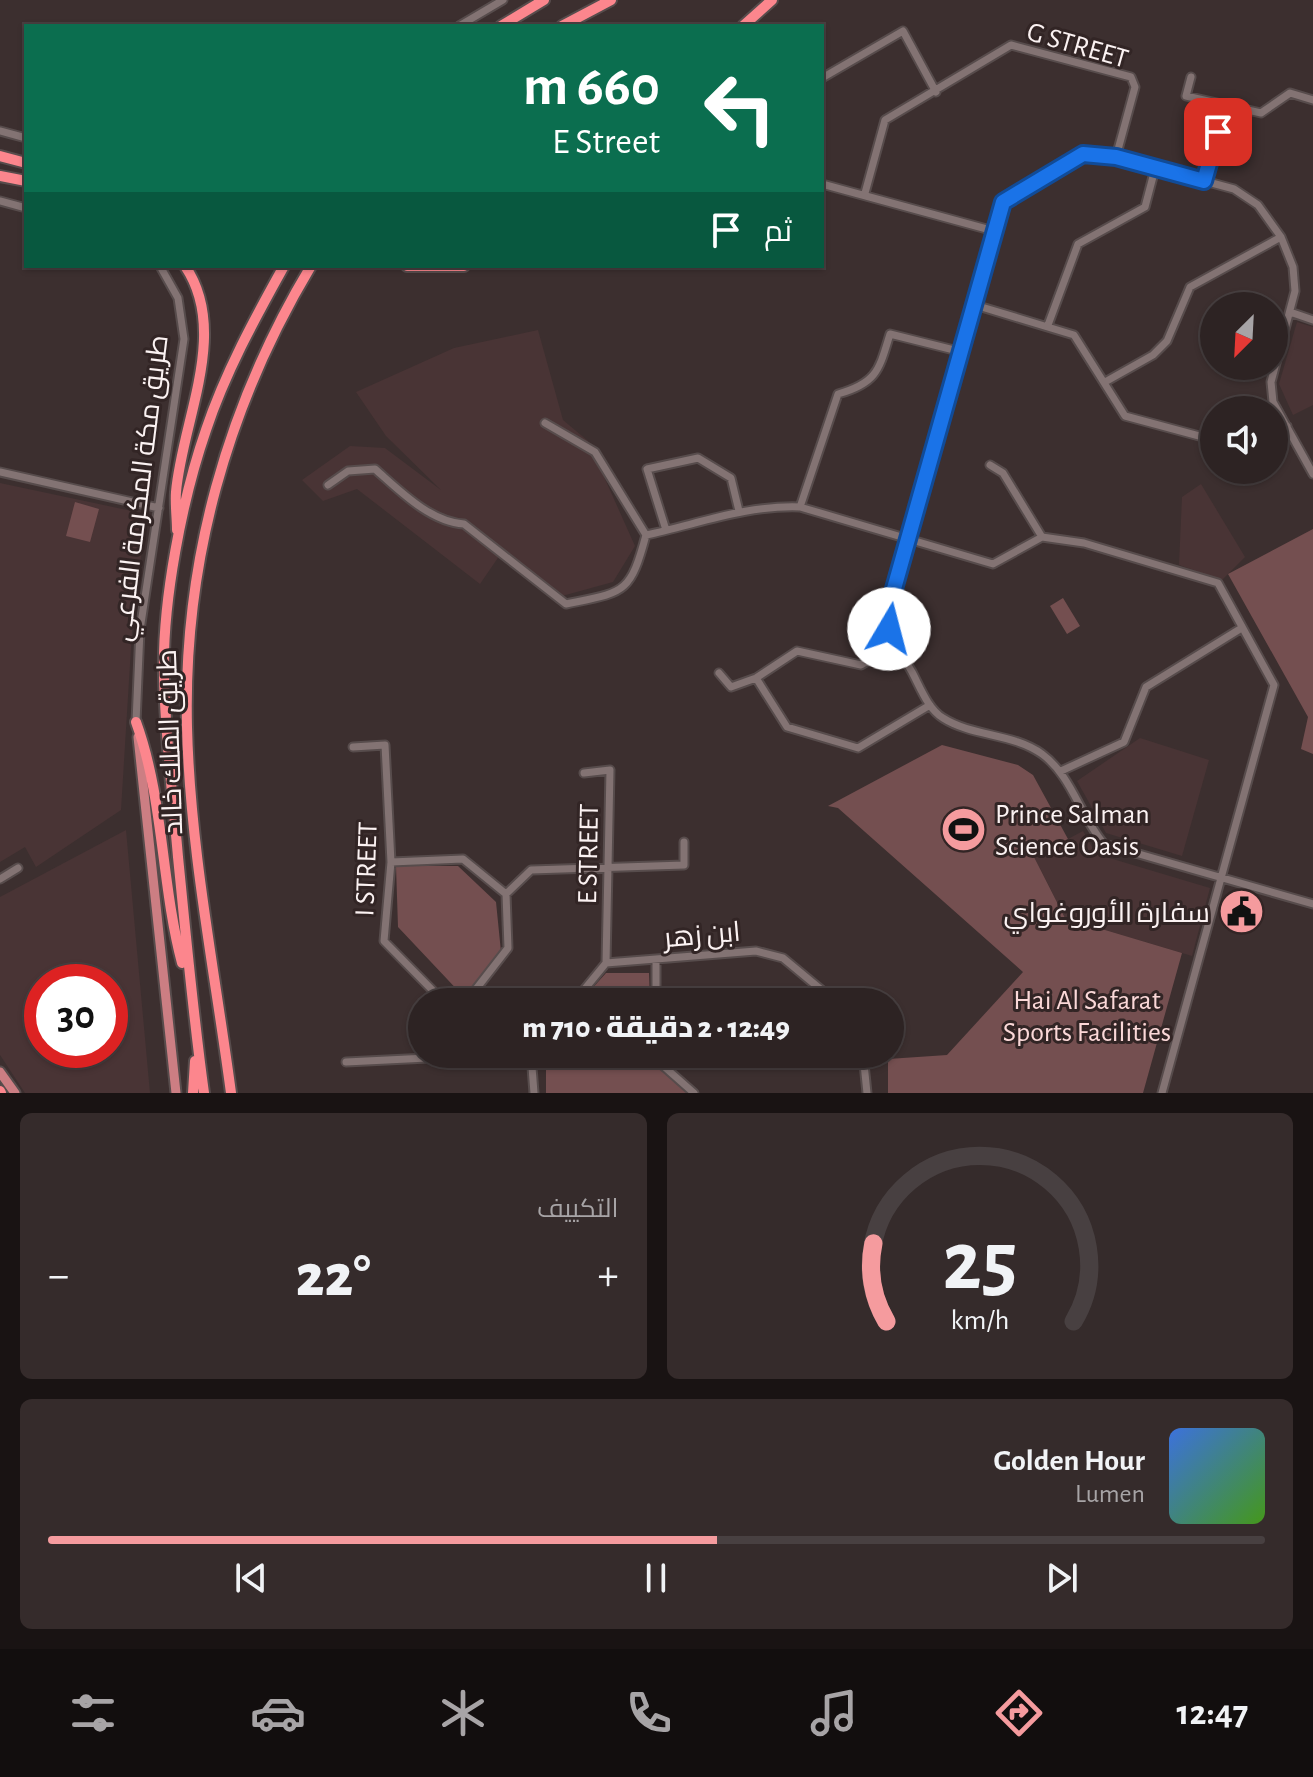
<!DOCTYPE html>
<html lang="ar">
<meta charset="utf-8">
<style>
:root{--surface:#2d2323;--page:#352b2b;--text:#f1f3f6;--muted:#a7a4a6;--line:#484041;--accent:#f59b9e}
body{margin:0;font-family:"Alegreya Sans",Cairo,sans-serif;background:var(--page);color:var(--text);direction:rtl;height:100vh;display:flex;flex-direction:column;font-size:30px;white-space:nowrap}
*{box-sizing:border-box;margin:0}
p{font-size:26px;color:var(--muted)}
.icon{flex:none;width:44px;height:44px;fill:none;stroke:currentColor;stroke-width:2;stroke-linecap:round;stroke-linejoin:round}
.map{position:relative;height:1093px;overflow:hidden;direction:ltr}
.details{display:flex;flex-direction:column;gap:20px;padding:20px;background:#191313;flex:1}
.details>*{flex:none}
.guide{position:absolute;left:24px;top:24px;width:800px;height:244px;border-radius:0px;box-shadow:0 2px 6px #0004,0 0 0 2px var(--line);direction:rtl;background:#0b6e4f;color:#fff;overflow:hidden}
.needle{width:52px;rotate:204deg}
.buttons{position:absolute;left:1200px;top:292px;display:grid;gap:16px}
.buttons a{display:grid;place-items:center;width:88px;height:88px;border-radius:50%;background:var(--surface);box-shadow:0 2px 6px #0004,0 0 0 2px var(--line);font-size:40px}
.speed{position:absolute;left:24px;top:964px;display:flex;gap:16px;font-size:40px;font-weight:700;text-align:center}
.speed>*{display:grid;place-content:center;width:104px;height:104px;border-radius:50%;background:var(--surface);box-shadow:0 2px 6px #0004,0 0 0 2px var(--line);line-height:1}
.speed .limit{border:12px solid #d22;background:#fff;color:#111}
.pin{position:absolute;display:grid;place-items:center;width:68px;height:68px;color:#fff;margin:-34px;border-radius:16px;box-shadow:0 4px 12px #0006}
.me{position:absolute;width:88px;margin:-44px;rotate:8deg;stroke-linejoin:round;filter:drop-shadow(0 0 6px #0008)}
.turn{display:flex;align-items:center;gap:28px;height:168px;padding:0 32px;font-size:36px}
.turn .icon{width:104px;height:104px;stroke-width:2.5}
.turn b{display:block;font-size:56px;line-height:68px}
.then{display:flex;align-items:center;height:76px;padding:0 32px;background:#0003;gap:16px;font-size:30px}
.big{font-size:60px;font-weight:800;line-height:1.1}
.details .card{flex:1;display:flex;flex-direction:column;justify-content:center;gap:12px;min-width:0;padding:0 28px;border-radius:12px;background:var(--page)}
.details .dial{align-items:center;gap:0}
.dial svg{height:208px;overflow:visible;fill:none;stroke:var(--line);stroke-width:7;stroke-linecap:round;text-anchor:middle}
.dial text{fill:var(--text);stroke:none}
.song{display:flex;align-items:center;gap:24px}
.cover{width:96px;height:96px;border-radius:12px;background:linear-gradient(135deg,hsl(220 70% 55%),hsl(100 70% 35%))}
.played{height:8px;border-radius:4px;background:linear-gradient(90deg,var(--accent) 55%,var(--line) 55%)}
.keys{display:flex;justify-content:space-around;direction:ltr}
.heat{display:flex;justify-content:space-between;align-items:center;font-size:44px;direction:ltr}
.details .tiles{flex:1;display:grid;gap:20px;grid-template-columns:1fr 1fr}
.card:last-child{grid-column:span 2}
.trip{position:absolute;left:408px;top:988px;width:496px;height:80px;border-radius:40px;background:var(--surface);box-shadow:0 2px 6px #0004,0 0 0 2px var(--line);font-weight:800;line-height:80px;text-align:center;direction:rtl}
.dock{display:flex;height:128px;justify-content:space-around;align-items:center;background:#120e0e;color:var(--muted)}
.dock .icon{width:56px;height:56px}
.dock .current{color:var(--accent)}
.dock b{font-size:36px;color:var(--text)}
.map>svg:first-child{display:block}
.built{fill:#493435;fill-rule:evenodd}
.green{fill:#744f50}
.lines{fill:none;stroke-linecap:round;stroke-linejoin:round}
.minor-casing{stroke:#574c4c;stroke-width:11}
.major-casing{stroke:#574c4c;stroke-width:13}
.highway-casing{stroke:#574c4c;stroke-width:14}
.minor{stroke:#837373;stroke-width:7}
.major{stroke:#cc7e83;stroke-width:9}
.highway{stroke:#fc868d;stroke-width:10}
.route-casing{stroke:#114b97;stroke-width:20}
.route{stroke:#1a73e8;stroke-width:14}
.labels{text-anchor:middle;stroke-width:6;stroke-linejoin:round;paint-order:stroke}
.street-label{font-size:28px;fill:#fbf2f2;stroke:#322525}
.poi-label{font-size:28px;fill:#fbf2f2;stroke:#322525;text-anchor:start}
.park-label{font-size:28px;fill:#fbd8d8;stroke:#322525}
</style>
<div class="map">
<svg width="1313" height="1093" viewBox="0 0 1313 1093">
<rect width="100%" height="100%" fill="#3c2f2f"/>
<path class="built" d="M1297,322l16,5v78l-20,10 -14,-31z
M538,330l25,90 25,21 47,105 -22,36 -51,14 -58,-47 -24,35 -123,-95 -34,12 -21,-21 48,-34 35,2 56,42 -55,-54 -30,-44 98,-44z
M0,483l146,31 -14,118 -11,178 -85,57 -11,-20 -25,15z
M1201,484l44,73 -23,23 -43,-15 3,-68z
M1140,738l69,22 -27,96 -76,-23 -29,-52z
M126,830l24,263h-125l-25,-38v-158zM110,982v68h-68v-68z
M1083,831l13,23 114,34 -18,68 -127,-38 -31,-61z"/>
<path class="green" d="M75,502l24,7 -9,33 -24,-6z
M1313,529v225l-12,-5 7,-32 -80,-143z
M1063,598l17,28 -13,8 -17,-28z
M942,745l76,20 15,10 35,64 -34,18 31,61 117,35 -39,140h-255v-34l59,-4 76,-83 -185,-164 -10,-2z
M396,866h62l38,36 5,50 -37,45 -66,-70z
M606,973h43l1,29h-70z
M546,1054h106l6,14 29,25h-141z"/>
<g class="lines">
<defs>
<path id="minor" d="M459,26l44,-26
M1191,77l-5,19 75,17 29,-20 23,7
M822,78l81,-47 33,61
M0,131l26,7
M1204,181l21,-74
M822,184l172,47
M865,193l20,-73 126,-75 120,32 4,10 -19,70
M0,201l26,7
M975,305l99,30 51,81 89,24
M1290,312l23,8
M1048,325l30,-81 67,-37 10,-38
M1105,382l48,-27 14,-14 23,-54 91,-50
M1274,434l13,-8
M990,465l13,8 39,64
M0,472l159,36
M1313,474l-40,-72 -2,-20 24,-91 -2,-24 -12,-30 -23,-32 -24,-16 -118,-32 -33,-3 -80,48 -3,8 -112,400c1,25 12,41 24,62 8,15 16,37 31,46 30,19 70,15 99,36 30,22 38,62 62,90l209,60
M328,485l20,-14 27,-2c24,21 55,53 89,55l102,80c58,-12 64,-9 80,-69l-51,-83 -50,-29
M800,507l38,-113c39,-11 41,-24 52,-60l72,18
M666,530l-19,-61 51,-11 33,20 8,33
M646,535c52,-11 100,-30 154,-28l193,57 49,-27 42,6 134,40 56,102 -112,408
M719,673l12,14 25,-9 41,-27 64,14 35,-20
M756,678l31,49 71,21 72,-43
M136,722l4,-92 44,-291 -6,-41 -18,-32
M353,747l32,-2 6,117 -7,79 60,61
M1061,771l63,-29 22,-55 94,-58
M584,773l26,-3 -4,193
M391,862l72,-3 43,35 2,54 -42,54
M0,879l18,-11
M506,894l25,-24 153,-5v-23
M656,960v42
M574,1002l32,-39 150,-12 27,7 53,44
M531,1054l3,39
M658,1054l2,9 34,30
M863,1054l4,39
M346,1062l163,-8"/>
<path id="major" d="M138,737l38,356
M0,1072l15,21"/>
<path id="highway" d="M501,26l43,-26
M562,26l49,-26
M743,26l29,-26
M0,156l26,7
M0,176l26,5
M407,266h57
M177,530c0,-12 -2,-26 -1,-38 6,-71 54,-160 9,-226
M136,722c28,77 25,162 46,241
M0,1091l1,2
M193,1093l2,-32
M204,1093c-11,-79 -18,-157 -26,-236 -5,-60 -13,-121 -14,-182 -2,-72 18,-176 42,-245 19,-57 49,-112 78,-164
M231,1093c-16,-121 -41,-244 -44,-366 -4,-164 40,-321 124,-461"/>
</defs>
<use href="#minor" class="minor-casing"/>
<use href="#major" class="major-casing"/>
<use href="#highway" class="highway-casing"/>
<use href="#minor" class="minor"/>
<use href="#major" class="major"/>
<use href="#highway" class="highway"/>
</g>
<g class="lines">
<defs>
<path id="route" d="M889,629l-1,-19 115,-408 80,-48 33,3 88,24 14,-49"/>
</defs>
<use href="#route" class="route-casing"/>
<use href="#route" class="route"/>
</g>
<defs>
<symbol id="stadium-disc" viewBox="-11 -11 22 22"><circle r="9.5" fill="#f59b9e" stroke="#322525"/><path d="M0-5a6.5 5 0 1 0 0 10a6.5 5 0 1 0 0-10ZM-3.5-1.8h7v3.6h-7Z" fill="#111"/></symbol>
<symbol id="civic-disc" viewBox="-11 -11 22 22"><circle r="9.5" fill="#f59b9e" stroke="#322525"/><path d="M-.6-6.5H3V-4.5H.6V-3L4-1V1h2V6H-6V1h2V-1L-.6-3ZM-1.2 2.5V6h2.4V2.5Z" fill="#111"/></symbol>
</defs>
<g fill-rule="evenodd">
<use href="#stadium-disc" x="938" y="804" width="51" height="51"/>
<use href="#civic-disc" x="1216" y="886" width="51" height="51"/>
</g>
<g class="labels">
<g class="street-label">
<text transform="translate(1078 44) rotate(16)" y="10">G STREET</text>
<text transform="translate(139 488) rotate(-83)" y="10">طريق مكة المكرمة الفرعي</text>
<text transform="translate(169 742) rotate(-92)" y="10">طريق الملك خالد</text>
<text transform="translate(587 854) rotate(-89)" y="10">E STREET</text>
<text transform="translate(365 869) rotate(-88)" y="10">I STREET</text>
<text transform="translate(702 934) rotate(-5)" y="10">ابن زهر</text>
</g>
<g class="poi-label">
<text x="995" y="823">Prince Salman<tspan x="995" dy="32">Science Oasis</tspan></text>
<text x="1210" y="922" text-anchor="end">سفارة الأوروغواي</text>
</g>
<g class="park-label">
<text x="1087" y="1009">Hai Al Safarat<tspan x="1087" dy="32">Sports Facilities</tspan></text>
</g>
</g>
</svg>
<div class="buttons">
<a><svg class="needle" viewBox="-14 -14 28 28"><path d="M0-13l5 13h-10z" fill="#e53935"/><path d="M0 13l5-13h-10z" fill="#a7a4a6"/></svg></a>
<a><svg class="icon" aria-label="sound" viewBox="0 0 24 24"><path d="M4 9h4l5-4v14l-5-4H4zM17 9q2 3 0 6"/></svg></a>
</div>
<div class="speed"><div class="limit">30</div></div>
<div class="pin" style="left:1218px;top:132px;background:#d93025"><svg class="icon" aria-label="arrive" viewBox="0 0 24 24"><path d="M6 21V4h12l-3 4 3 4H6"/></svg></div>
<svg class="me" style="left:889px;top:629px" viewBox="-20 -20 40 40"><circle r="19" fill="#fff"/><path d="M0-13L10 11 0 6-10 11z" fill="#1a73e8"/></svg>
<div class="trip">12:49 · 2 دقيقة · 710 m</div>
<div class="guide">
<div class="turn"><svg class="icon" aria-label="left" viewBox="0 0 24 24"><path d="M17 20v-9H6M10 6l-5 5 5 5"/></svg><div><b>660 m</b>E Street</div></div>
<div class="then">ثم<svg class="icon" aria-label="arrive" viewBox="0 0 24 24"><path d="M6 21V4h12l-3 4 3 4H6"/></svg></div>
</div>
</div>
<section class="details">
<div class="tiles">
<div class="card dial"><svg viewBox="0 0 100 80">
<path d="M14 69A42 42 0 1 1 86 69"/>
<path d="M14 69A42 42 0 0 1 9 39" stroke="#f59b9e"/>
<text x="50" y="56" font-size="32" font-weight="700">25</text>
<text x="50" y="72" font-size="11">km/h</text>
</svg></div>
<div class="card"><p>التكييف</p>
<div class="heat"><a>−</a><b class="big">22°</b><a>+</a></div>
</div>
<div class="card">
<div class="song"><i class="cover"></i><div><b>Golden Hour</b><p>Lumen</p></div></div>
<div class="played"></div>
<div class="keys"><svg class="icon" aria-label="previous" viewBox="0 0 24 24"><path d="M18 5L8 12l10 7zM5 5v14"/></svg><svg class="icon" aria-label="pause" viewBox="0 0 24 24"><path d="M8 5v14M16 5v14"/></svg><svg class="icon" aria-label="next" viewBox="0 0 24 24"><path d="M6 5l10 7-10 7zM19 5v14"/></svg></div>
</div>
</div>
</section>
<nav class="dock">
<b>12:47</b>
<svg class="icon current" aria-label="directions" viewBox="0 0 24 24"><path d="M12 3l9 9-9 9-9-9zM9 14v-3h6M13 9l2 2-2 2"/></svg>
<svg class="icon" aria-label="music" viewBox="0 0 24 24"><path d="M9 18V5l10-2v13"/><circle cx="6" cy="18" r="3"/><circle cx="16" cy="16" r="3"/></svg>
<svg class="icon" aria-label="phone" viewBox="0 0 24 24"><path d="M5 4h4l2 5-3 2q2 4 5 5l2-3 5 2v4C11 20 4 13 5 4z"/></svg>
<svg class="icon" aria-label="climate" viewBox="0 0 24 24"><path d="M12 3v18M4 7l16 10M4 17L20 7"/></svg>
<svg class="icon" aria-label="car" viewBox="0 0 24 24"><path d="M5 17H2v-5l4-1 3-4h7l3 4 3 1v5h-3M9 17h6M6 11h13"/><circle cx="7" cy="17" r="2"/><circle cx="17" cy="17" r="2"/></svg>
<svg class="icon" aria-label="filters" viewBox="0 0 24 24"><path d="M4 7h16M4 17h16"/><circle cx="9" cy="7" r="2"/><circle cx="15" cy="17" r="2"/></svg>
</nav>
